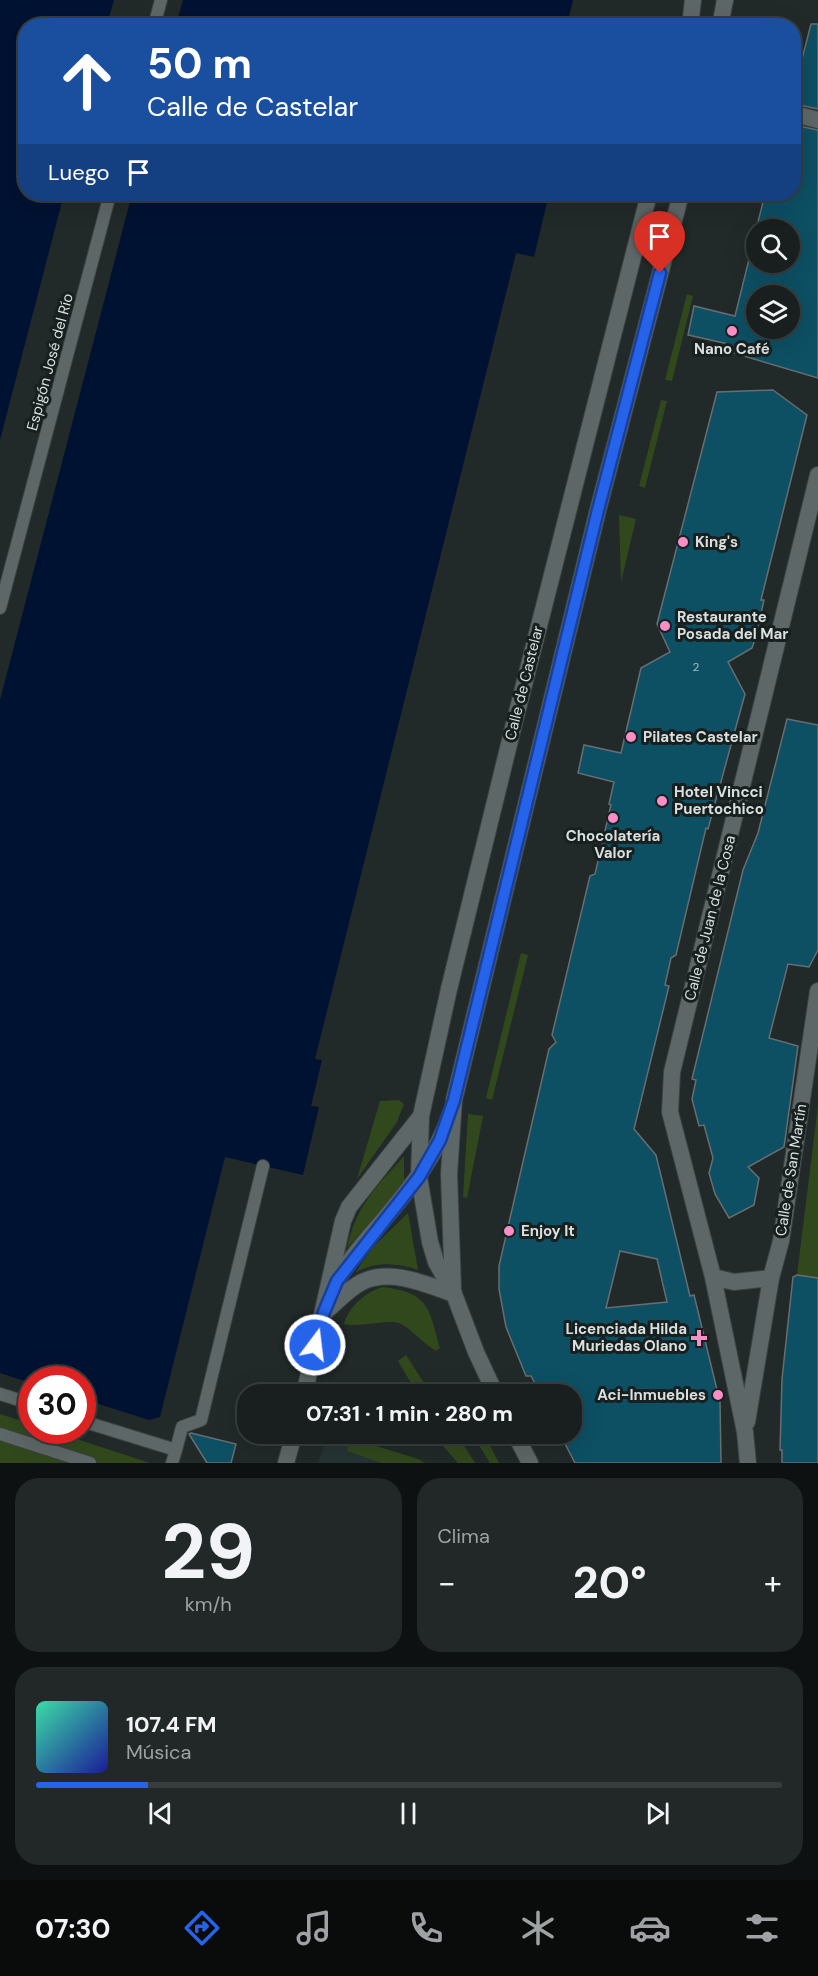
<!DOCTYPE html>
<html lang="es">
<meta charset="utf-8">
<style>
:root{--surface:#191f1f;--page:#222728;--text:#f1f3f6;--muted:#9fa2a4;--line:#373d3d;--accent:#2563eb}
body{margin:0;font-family:"DM Sans",sans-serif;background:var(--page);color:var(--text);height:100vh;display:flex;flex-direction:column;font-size:22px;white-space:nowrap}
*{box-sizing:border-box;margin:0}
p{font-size:20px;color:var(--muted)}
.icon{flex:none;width:33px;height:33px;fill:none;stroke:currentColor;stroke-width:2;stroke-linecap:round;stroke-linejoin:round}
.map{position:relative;height:1463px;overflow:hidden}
.details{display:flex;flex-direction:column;gap:15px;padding:15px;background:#0e1111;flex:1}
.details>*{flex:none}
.top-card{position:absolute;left:18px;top:18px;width:783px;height:183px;border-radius:24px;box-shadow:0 6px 24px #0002,0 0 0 2px var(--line);background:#1a4fa0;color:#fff;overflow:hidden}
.controls{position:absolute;left:746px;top:219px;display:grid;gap:12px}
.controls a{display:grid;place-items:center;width:54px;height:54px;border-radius:50%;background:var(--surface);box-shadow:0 6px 24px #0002,0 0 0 2px var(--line);font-size:30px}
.speed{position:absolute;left:18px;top:1366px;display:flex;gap:12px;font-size:30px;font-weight:700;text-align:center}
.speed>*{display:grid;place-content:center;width:78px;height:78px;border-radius:50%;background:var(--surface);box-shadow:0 6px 24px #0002,0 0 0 2px var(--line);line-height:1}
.speed .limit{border:9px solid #d22;background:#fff;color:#111}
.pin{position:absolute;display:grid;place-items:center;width:51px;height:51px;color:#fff;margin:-62px -26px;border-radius:50% 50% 50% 0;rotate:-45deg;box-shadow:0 0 6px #0007}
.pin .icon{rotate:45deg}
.me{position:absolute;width:66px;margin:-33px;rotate:15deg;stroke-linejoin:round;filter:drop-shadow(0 0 4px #0008)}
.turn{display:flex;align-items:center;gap:21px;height:126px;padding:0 30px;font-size:27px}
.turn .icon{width:78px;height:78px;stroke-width:2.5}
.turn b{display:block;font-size:42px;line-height:51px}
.then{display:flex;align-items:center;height:57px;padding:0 30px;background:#0003;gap:12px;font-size:22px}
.big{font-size:45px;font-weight:700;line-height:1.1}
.details .card{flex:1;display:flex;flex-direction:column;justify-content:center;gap:9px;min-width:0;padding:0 21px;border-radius:24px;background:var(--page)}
.details .dial{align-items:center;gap:0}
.dial b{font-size:78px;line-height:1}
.song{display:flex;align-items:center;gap:18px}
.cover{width:72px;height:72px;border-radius:9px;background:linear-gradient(135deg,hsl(160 70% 55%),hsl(240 70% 35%))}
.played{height:6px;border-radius:3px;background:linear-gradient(90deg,var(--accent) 15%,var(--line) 15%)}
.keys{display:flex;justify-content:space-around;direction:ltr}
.heat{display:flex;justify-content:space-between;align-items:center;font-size:33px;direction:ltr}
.details .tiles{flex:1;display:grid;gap:15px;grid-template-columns:1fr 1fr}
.card:last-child{grid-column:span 2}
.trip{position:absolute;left:237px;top:1384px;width:345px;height:60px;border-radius:24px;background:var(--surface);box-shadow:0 6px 24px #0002,0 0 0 2px var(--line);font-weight:700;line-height:60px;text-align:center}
.dock{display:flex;height:96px;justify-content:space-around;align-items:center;background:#0a0c0c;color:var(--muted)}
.dock .icon{width:42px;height:42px}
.dock .on{color:var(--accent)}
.dock b{font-size:27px;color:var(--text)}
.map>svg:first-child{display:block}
.built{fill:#253434}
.green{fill:#31481d}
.water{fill:#001232}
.building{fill:#0d4f63;stroke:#676e72;stroke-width:1.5;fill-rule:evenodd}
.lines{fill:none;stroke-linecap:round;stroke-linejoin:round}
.service-casing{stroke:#3d4343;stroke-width:14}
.pedestrian-casing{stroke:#3d4343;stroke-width:18}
.minor-casing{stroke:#3d4343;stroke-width:18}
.secondary-casing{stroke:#3d4343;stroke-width:18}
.service{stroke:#5e6767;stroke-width:12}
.pedestrian{stroke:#5e6767;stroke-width:16}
.minor{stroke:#5e6767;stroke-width:16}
.secondary{stroke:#5e6767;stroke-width:16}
.route-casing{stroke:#184099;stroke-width:15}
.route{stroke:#2563eb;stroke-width:10}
.poi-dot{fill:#fa8fc7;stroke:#181f1f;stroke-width:2}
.labels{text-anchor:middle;stroke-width:6;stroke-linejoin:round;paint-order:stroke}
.number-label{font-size:12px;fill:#a7bbc0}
.poi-label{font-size:15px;font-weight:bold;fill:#dadfdf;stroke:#181f1f;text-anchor:start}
.street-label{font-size:15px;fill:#dadfdf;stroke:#181f1f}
</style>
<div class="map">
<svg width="818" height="1463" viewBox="0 0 818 1463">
<rect width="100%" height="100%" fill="#212929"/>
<path class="built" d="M314,1434h26l85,29h-107l8,-24z"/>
<path class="green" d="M687,294l6,2 -21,85 -7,-1z
M661,400l6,1 -22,87 -6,-2z
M619,515l17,4 -15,63z
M521,953l7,2 -36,145 -6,-2z
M399,1100l5,4 -7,18 -40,57 23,-78z
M818,1105v173l-21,-3z
M468,1114l15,2 -16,82 -4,-1z
M404,1156v28l-57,64c9,-42 29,-61 57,-92z
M408,1213l10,57c-22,-7 -42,-9 -63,3l18,-26z
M382,1287c47,5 47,21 58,61l-4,3c-12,-7 -25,-22 -35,-27 -12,-6 -39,4 -57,0 5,-18 21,-31 38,-37z
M406,1355l26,40h-14l-20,-34z
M0,1414l31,10 1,7h20l98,32h-150z
M413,1434h44l18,29h-17l-15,-17z
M472,1434h12l15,29h-9z
M351,1438l67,21 7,4h-44l-34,-12z"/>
<path class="water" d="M0,0h114l-7,25 -81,1v168h38l-64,246z
M183,0h390l-6,25h-391z
M132,194h417l-15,63 -18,-4 -201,806 7,1 -11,46 8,1 -16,68 -78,-18 -65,260 -11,3 -66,-21 -1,-19h-50l-1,3 -31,-10v-673z"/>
<path class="building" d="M811,24h7v85l-24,-5v-14z
M794,125l24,5v248l-88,-26 -2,-8 -40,-9 6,-29 41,10 21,-85v31h33v-32h-33l9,-36h29zM756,296h33v32h-33z
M773,390l34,25 -46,185h3l-8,36 -4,12 -24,14 17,32 -37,135 -2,-1 -30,127 -5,3 -6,27 4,1 -35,143 22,26 34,141 4,-1 26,107 1,61h-146l-15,-29h12v-39h-31l-10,-19h-5l-20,-49 -7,-38v-23l50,-217 7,-7 -4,-7 20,-84 18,-75 5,-2 16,-69 -2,-1 5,-22 -36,-9 6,-28 37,8 20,-85 29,-16 -13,-28 60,-232zM620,1251l37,8 10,43 -61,6z
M787,719l31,6v225l-9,17 -21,-3 -19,74 29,8 -14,101 -36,20 11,11 -5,27 -25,13 -14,-24 -6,-21 4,-15 -9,-33 -5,1 -7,-27 4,-19 -4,-1 51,-209 15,-37z
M797,1275l21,3v185h-36v-13h-2l2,-71 11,-102z
M191,1433l45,11 -5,19h-24l-18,-29z"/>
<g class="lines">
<defs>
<path id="service" d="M154,26l7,-26
M0,608l110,-414
M0,1394l32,10
M82,1421l94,29 -4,13
M0,1434l90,29
M176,1450l6,-23 19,-7 62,-254"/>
<path id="pedestrian" d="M794,114l24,6"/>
<path id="minor" d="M713,1277l21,5 37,-4
M332,1292c11,-26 30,-47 48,-68 29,-34 57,-68 71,-112
M325,1312c12,-10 23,-23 37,-30 28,-14 64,2 92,12
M304,1395l39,-174 6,-14 72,-91
M747,1422l24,-144 10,-37 37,-250
M286,1463l8,-29
M748,1463l-3,-31 -32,-155 -43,-165 2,-40 146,-597"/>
<path id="secondary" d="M690,26l3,-26
M720,26l5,-26
M453,1290l-4,-116 5,-74 144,-590 83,-316
M496,1395l-20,-43 -22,-58 -18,-32 -6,-20 -11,-65 2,-61 28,-127 65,-265 135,-530
M515,1434l15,29"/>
</defs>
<use href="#service" class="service-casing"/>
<use href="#pedestrian" class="pedestrian-casing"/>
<use href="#minor" class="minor-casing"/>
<use href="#secondary" class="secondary-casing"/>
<use href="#service" class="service"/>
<use href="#pedestrian" class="pedestrian"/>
<use href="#minor" class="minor"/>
<use href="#secondary" class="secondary"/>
</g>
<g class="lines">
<defs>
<path id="route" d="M315,1345l9,-33 13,-31 82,-104 21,-37 14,-40 144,-590 62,-237"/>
</defs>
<use href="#route" class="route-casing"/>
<use href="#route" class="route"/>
</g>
<g class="poi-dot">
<circle cx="732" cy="331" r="6"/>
<circle cx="683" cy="542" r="6"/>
<circle cx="665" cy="626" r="6"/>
<circle cx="631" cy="737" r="6"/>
<circle cx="662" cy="801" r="6"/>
<circle cx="613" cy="818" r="6"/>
<circle cx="509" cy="1231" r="6"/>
<path d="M696 1329h6v6h6v6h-6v6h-6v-6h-6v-6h6z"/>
<circle cx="718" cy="1395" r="6"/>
</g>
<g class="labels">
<g class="number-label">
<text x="696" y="671">2</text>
</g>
<g class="poi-label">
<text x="732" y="354" text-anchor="middle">Nano Café</text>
<text x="695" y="547">King's</text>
<text x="677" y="622">Restaurante<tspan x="677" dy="17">Posada del Mar</tspan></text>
<text x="643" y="742">Pilates Castelar</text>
<text x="674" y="797">Hotel Vincci<tspan x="674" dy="17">Puertochico</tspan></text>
<text x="613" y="841" text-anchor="middle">Chocolatería<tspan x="613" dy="17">Valor</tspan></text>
<text x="521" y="1236">Enjoy It</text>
<text x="687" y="1334" text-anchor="end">Licenciada Hilda<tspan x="687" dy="17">Muriedas Olano</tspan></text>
<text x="706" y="1400" text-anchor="end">Aci-Inmuebles</text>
</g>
<g class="street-label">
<text transform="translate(50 362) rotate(-75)" y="5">Espigón José del Río</text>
<text transform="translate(524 683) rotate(-76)" y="5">Calle de Castelar</text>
<text transform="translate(710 918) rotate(-76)" y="5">Calle de Juan de la Cosa</text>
<text transform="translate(791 1170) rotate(-81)" y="5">Calle de San Martín</text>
</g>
</g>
</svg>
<div class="controls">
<a><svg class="icon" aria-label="search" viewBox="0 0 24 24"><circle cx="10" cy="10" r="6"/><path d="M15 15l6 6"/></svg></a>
<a><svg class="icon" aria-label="layers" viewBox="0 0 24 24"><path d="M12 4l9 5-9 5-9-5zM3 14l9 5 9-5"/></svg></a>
</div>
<div class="speed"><div class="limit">30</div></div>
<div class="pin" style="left:660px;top:273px;background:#d93025"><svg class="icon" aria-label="arrive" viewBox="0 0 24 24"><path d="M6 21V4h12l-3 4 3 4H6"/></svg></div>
<svg class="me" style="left:315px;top:1345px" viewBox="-20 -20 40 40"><circle r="17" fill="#2563eb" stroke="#fff" stroke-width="3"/><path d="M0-11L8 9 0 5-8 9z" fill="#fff"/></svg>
<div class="trip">07:31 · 1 min · 280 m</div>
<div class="top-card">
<div class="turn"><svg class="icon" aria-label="ahead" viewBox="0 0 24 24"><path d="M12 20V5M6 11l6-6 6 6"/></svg><div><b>50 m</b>Calle de Castelar</div></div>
<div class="then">Luego<svg class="icon" aria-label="arrive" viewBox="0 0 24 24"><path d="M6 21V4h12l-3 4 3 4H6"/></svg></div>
</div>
</div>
<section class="details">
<div class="tiles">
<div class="card dial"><b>29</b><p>km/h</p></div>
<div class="card"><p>Clima</p>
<div class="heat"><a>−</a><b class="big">20°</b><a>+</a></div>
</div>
<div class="card">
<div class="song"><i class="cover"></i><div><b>107.4 FM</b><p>Música</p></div></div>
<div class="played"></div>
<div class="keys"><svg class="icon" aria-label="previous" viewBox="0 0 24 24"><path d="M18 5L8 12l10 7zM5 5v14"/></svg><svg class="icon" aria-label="pause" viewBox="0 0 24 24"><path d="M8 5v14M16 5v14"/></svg><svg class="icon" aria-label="next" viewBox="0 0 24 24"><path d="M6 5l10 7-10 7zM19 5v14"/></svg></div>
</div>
</div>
</section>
<nav class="dock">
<b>07:30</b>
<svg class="icon on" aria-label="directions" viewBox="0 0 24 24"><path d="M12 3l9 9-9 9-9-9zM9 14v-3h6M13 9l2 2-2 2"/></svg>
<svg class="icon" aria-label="music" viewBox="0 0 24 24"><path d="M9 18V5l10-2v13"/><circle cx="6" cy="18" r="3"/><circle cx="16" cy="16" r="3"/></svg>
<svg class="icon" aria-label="phone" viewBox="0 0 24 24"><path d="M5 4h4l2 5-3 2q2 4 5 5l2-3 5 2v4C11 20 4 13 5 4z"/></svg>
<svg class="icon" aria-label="climate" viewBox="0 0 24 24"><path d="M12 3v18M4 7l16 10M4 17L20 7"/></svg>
<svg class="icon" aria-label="car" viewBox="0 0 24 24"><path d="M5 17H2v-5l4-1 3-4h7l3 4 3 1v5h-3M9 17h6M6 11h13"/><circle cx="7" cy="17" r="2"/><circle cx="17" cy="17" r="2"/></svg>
<svg class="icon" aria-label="filters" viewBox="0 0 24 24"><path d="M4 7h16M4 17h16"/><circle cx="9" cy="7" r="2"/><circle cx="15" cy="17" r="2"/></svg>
</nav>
